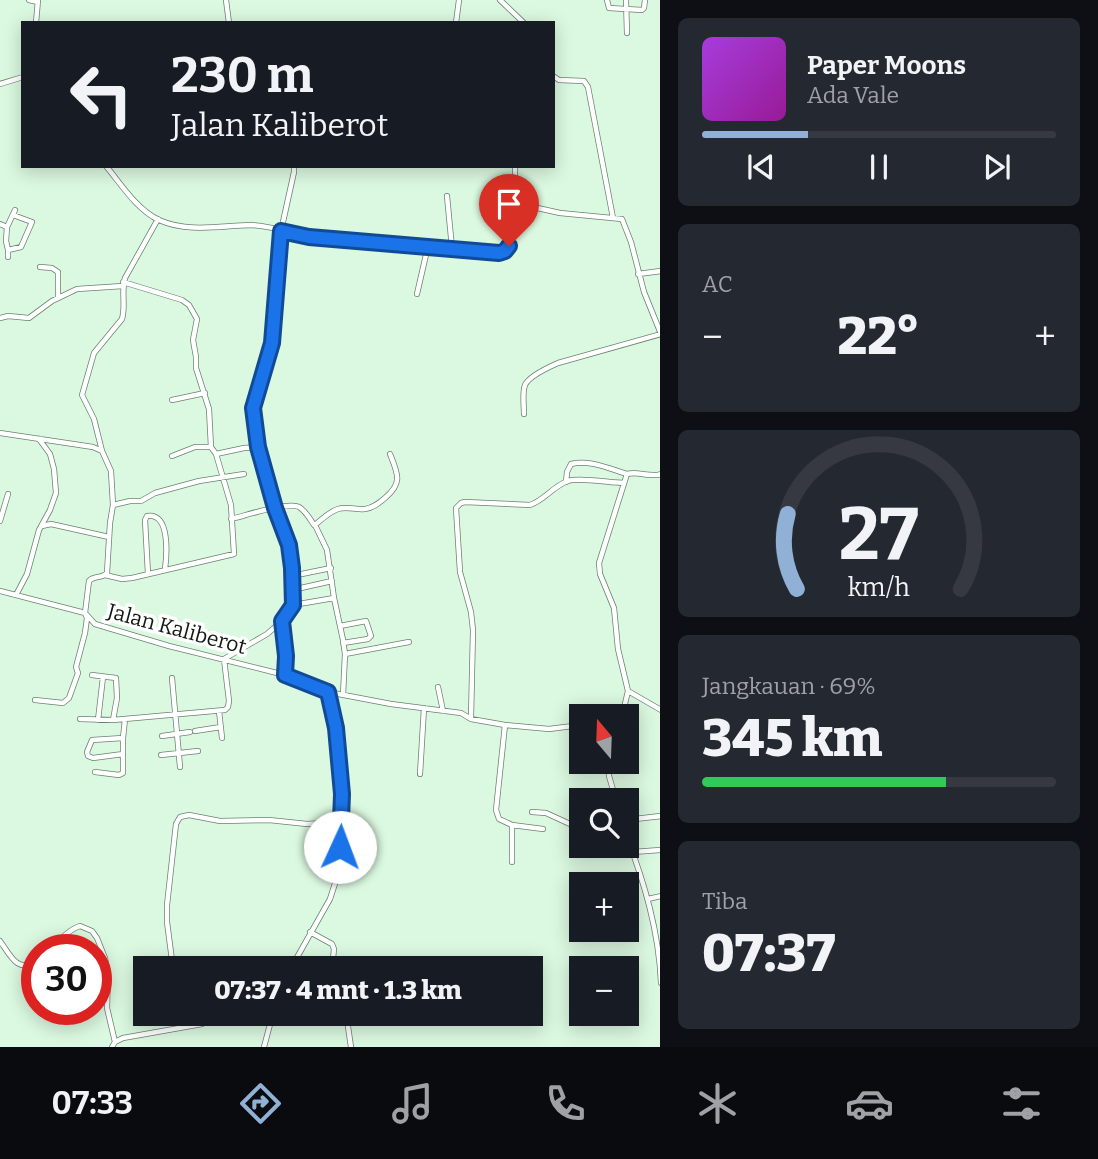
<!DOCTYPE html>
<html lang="id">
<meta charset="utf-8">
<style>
:root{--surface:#171b24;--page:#242831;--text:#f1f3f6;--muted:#9ea1a6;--line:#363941;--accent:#91b0d6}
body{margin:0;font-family:Bitter,serif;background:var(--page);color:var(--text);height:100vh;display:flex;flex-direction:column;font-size:26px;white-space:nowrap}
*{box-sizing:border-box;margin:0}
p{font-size:23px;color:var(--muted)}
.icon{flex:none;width:38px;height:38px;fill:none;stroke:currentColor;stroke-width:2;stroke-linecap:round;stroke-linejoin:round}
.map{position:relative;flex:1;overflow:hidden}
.sheet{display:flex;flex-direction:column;gap:18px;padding:18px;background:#0d0f14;width:438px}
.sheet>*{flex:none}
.top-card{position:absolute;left:21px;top:21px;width:534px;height:147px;border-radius:0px;box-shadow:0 4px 18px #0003;background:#171b24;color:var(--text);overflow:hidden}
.needle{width:46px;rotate:341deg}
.buttons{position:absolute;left:569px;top:704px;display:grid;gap:14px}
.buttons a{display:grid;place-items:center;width:70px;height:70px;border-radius:0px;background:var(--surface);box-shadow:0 4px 18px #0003;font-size:35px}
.speed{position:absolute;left:21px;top:934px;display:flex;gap:14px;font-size:35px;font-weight:700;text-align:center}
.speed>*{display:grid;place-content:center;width:91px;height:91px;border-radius:50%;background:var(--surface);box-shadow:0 4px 18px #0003;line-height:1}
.speed .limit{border:10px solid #d22;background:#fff;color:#111}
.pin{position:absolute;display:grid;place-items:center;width:60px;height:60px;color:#fff;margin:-72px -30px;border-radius:50% 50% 50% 0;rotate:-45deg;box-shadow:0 0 7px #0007}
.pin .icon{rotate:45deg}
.me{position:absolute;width:77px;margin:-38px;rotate:2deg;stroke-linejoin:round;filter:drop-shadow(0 0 5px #0008)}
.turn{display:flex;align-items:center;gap:24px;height:147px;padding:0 35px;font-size:32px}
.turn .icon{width:91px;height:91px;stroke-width:2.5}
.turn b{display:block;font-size:49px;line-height:60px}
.big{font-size:52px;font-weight:800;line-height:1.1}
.sheet .card{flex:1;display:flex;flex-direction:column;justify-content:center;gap:10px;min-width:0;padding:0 24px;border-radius:10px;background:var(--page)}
.sheet .dial{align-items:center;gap:0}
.dial svg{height:182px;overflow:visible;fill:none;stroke:var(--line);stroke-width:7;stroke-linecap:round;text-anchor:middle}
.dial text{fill:var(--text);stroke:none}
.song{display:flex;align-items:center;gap:21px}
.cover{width:84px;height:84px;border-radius:10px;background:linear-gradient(135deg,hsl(280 70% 55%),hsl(300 70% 35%))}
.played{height:7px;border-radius:4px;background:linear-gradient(90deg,var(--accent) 30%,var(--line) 30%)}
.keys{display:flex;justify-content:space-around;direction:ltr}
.heat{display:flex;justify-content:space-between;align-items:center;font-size:38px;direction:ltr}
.charge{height:10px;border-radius:5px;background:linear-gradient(90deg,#34c759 69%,var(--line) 0)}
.trip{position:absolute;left:133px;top:956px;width:410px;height:70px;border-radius:0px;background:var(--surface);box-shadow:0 4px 18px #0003;font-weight:800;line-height:70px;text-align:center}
.menu{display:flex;height:112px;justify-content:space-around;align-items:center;background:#090b0e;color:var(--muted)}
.menu .icon{width:49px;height:49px}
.menu .current{color:var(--accent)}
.menu b{font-size:32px;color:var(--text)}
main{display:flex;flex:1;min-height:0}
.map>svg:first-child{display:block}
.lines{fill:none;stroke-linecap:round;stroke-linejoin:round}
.minor-casing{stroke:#69836e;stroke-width:6}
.minor{stroke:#fff;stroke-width:4.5}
.route-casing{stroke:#114b97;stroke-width:18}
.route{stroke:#1a73e8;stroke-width:12}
.labels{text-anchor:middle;stroke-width:7;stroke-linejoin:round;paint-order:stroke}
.street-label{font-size:21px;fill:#101a12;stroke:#fff}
</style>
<main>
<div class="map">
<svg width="661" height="1047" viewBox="0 0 661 1047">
<rect width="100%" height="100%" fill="#dbf8e0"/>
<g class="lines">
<defs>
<path id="minor" d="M29,0l9,2
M226,0l3,23
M500,0l24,23
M607,0l2,8 33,2 2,-2 1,-8
M626,0l1,33
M36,23l2,-23
M456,23l3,-23
M553,76l6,4 25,1 4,6 25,131
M0,84l23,-7
M106,166c15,18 31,44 53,54 29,13 61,6 91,5 20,0 39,8 59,12l190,16 6,-2 4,-5 6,-43v-37
M447,196l5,52
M515,203l45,10 62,6 9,23 13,50 17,42
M0,224l7,3 8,-17
M7,227l-1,14 2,9
M8,257v-7l13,-3 11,-25 -19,-7
M40,267l12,1 6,4v25
M638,274l23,-3
M123,282l59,18 7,5 8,14 -4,21 3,17v11l13,41 2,38 5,7
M417,294l11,-48
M0,318l8,-2 21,2 23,-17 25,-12 46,-3
M172,400l33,-7
M524,414c0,-8 -2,-21 1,-29 4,-9 24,-18 33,-22l103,-29
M0,433l93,14 9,4
M172,456l23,-9h16
M566,482l1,-10 4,-8c18,-5 39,5 56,10
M113,505l17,-4h11l14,-8 44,-12 45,-7
M231,519c13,-3 58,-18 68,-12 6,3 11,12 15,18
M0,521l8,-27
M42,526l9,-2 58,13
M148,574l-3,-54 2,-4c23,-4 20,38 18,53
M105,575l17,4 10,-1 102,-24 -3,-49 -15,-51 28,-6 14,-1
M292,576l39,-8
M292,590l40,-9
M0,591l85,22 10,11 74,22 116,29 43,17 63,12 70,9 10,6 34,6 44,4 32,-4
M16,595l11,-21 12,-44 11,-20 6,-17 -2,-24 -4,-15 -11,-15
M293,605l41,-7
M282,621l4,35 -1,19
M340,626l26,-5 5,15 -3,3 -25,4
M345,654l64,-12
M92,675l24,3 1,20 -4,22
M172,678l8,89
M438,687l5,24
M628,691l33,19
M343,695l2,-41 -2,-14 -9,-42 -7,-48 -12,-25c7,-6 14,-13 23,-16 9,-3 18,1 27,0 8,-1 14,-6 20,-11 18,-15 13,-24 5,-44
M35,700l28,3 6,-5 9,-25 -2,-6 9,-34 2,-15 -2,-5 4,-32c5,-6 13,-2 18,-8l3,-50 3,-18 -2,-34 -9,-20 -8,-32 -12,-24 12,-42 28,-34c4,-13 -1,-28 3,-41l33,-59
M219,711l3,27
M620,716l4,-8 4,-17 -10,-42 -4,-41 -14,-34 -1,-11 28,-89c12,-3 23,4 34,0
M471,718l2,-88 -2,-18 -11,-40 -4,-64 5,-5 4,-1 65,3c15,-5 23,-19 38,-24 11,-4 43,2 56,2
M80,719l33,1 112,-10 3,-3 1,-6 -5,-42 43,-25 15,-13 11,-16 -1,-37 -3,-23 -14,-37 -17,-61 -5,-39 19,-65 9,-112 13,-59v-6
M98,720l5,-43
M505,725l-9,85 3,9 13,6v37
M195,731l26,-4
M162,736l28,-4
M123,738l-31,2 -5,12 1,4 5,2 30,-4
M161,755l37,-4
M608,761l1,15 7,24
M95,772l24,3 4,-2v-35l2,-19
M420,774l4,-66
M532,812l14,1 24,11 11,1
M626,820l35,-4
M512,825l31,4
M626,834c18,48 33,97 35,149
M633,852l28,-2
M648,899l13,-3
M310,932l22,12 2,5 -2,19
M0,941c11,15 16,31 37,22
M51,950c8,-10 17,-20 29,-24l12,5 5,7 8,20 3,16 -1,34 8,34
M173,968l-6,-46v-17l9,-81 4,-7 9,-2 31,6 49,-1 38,4 34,-2
M291,968l39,-69 9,-28 3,-77 -6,-66 -8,-36
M182,1013l7,13
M346,1013l5,34
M112,1047l3,-5 8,-4 79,-14 9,-11
M264,1047l9,-34"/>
</defs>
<use href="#minor" class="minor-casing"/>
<use href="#minor" class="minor"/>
</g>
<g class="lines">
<defs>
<path id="route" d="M340,847l2,-53 -6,-66 -8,-36 -43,-17 1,-19 -4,-35 11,-16 -1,-37 -3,-23 -14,-37 -17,-61 -5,-39 19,-65 9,-112 28,6 190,16 6,-2 4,-5"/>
</defs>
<use href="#route" class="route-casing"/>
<use href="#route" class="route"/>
</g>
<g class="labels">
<g class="street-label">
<text transform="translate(177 629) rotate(15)" y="7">Jalan Kaliberot</text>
</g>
</g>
</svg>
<div class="buttons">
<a><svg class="needle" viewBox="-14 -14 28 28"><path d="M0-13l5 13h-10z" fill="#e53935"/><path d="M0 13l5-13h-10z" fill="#9ea1a6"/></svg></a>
<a><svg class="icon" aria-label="search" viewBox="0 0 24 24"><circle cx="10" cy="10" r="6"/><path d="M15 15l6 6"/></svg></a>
<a>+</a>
<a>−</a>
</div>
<div class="speed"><div class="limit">30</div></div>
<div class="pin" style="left:509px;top:246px;background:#d93025"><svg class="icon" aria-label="arrive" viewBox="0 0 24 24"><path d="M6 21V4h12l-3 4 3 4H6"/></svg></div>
<svg class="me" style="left:340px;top:847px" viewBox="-20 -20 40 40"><circle r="19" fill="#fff"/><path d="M0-13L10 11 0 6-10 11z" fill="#1a73e8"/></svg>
<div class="trip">07:37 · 4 mnt · 1.3 km</div>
<div class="top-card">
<div class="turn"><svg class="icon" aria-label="left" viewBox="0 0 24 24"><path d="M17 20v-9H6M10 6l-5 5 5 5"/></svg><div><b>230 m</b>Jalan Kaliberot</div></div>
</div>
</div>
<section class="sheet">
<div class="card">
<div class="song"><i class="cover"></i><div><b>Paper Moons</b><p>Ada Vale</p></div></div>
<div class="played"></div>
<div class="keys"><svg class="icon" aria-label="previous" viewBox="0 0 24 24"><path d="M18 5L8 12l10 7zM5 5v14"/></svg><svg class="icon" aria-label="pause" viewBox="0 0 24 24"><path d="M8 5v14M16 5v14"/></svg><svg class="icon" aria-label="next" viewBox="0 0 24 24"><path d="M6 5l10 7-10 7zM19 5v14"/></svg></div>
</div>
<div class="card"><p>AC</p>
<div class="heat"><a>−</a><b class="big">22°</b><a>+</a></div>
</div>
<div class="card dial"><svg viewBox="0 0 100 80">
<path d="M14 69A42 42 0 1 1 86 69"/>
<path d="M14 69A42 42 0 0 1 10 36" stroke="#91b0d6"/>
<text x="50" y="56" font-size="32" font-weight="700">27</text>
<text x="50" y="72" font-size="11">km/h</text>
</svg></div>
<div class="card"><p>Jangkauan · 69%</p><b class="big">345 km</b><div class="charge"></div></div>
<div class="card"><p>Tiba</p><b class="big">07:37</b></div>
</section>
</main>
<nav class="menu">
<b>07:33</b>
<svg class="icon current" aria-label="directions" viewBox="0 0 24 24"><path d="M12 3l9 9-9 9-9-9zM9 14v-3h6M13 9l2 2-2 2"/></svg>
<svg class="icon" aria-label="music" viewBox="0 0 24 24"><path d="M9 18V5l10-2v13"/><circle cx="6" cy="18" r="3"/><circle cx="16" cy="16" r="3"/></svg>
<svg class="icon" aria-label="phone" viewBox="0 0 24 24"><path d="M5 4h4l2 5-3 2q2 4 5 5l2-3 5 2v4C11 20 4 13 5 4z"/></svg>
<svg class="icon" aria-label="climate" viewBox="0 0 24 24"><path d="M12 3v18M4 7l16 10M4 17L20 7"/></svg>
<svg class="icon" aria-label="car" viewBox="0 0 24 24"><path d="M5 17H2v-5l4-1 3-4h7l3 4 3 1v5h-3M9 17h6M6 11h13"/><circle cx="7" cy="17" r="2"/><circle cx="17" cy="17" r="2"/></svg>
<svg class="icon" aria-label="filters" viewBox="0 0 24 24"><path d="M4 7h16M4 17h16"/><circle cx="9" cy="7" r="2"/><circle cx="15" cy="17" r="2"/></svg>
</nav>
